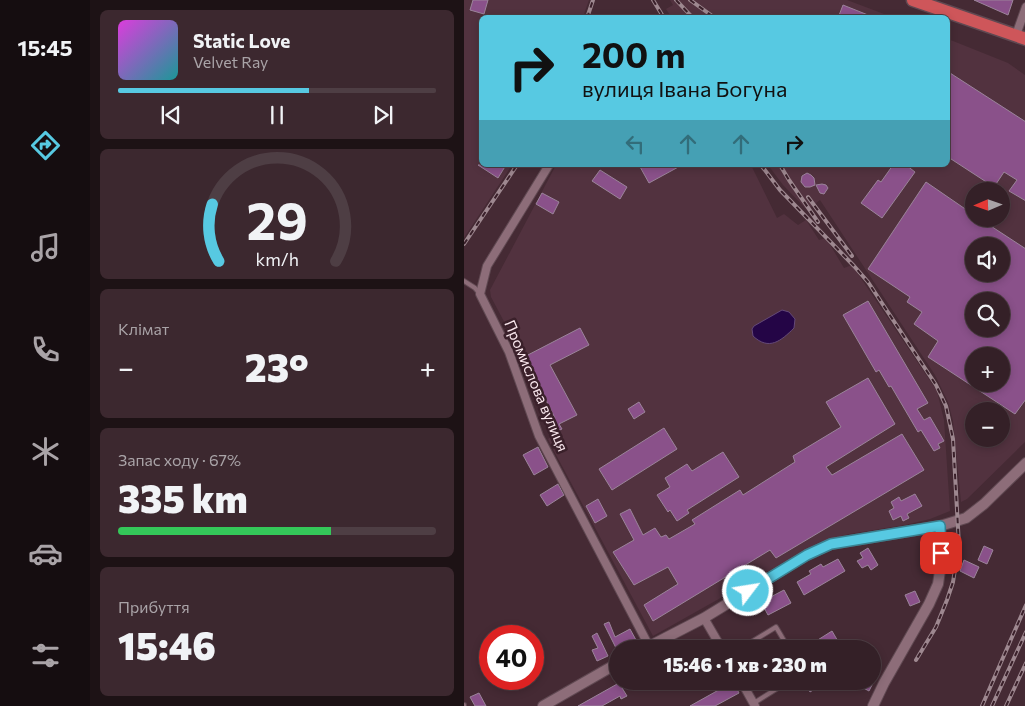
<!DOCTYPE html>
<html lang="uk">
<meta charset="utf-8">
<style>
:root{--surface:#342027;--page:#3c282f;--text:#f1f3f6;--muted:#a9a3a7;--line:#4e3e44;--accent:#57c9e2}
body{margin:0;font-family:Commissioner,sans-serif;background:var(--page);color:var(--text);height:100vh;display:flex;flex-direction:column;font-size:19px;white-space:nowrap}
*{box-sizing:border-box;margin:0}
p{font-size:16px;color:var(--muted)}
.icon{flex:none;width:28px;height:28px;fill:none;stroke:currentColor;stroke-width:2;stroke-linecap:round;stroke-linejoin:round}
.map{position:relative;flex:1;overflow:hidden}
.details{display:flex;flex-direction:column;gap:10px;padding:10px;background:#1d1215;width:374px}
.details>*{flex:none}
.hud{position:absolute;left:15px;top:15px;width:471px;height:152px;border-radius:8px;box-shadow:0 2px 8px #0003,0 0 0 1px var(--line);background:#57c9e2;color:#111;overflow:hidden}
.needle{width:32px;rotate:268deg}
.fabs{position:absolute;left:501px;top:182px;display:grid;gap:10px}
.fabs a{display:grid;place-items:center;width:45px;height:45px;border-radius:50%;background:var(--surface);box-shadow:0 2px 8px #0003,0 0 0 1px var(--line);font-size:25px}
.speed{position:absolute;left:15px;top:625px;display:flex;gap:10px;font-size:25px;font-weight:700;text-align:center}
.speed>*{display:grid;place-content:center;width:65px;height:65px;border-radius:50%;background:var(--surface);box-shadow:0 2px 8px #0003,0 0 0 1px var(--line);line-height:1}
.speed .limit{border:8px solid #d22;background:#fff;color:#111}
.pin{position:absolute;display:grid;place-items:center;width:42px;height:42px;color:#fff;margin:-21px;border-radius:10px;box-shadow:0 2px 8px #0006}
.me{position:absolute;width:55px;margin:-28px;rotate:59deg;stroke-linejoin:round;filter:drop-shadow(0 0 4px #0008)}
.turn{display:flex;align-items:center;gap:18px;height:105px;padding:0 20px;font-size:22px}
.turn .icon{width:65px;height:65px;stroke-width:2.5}
.turn b{display:block;font-size:35px;line-height:42px}
.lanes{display:flex;align-items:center;height:48px;padding:0 20px;background:#0003;justify-content:center;gap:25px;direction:ltr}
.lanes .off{opacity:.35}
.big{font-size:38px;font-weight:800;line-height:1.1}
.details .widget{flex:1;display:flex;flex-direction:column;justify-content:center;gap:8px;min-width:0;padding:0 18px;border-radius:8px;background:var(--page)}
.details .dial{align-items:center;gap:0}
.dial svg{height:130px;overflow:visible;fill:none;stroke:var(--line);stroke-width:7;stroke-linecap:round;text-anchor:middle}
.dial text{fill:var(--text);stroke:none}
.song{display:flex;align-items:center;gap:15px}
.cover{width:60px;height:60px;border-radius:8px;background:linear-gradient(135deg,hsl(300 70% 55%),hsl(180 70% 35%))}
.played{height:5px;border-radius:2px;background:linear-gradient(90deg,var(--accent) 60%,var(--line) 60%)}
.keys{display:flex;justify-content:space-around;direction:ltr}
.heat{display:flex;justify-content:space-between;align-items:center;font-size:28px;direction:ltr}
.charge{height:8px;border-radius:4px;background:linear-gradient(90deg,#34c759 67%,var(--line) 0)}
.trip{position:absolute;left:145px;top:640px;width:272px;height:50px;border-radius:25px;background:var(--surface);box-shadow:0 2px 8px #0003,0 0 0 1px var(--line);font-weight:800;line-height:50px;text-align:center}
main{display:flex;flex:1;min-height:0}
.tab-bar{display:flex;flex-direction:column;width:90px;justify-content:space-around;align-items:center;background:#150d10;color:var(--muted)}
.tab-bar .icon{width:35px;height:35px}
.tab-bar .current{color:var(--accent)}
.tab-bar b{font-size:22px;color:var(--text)}
.map>svg:first-child{display:block}
.built{fill:#52323f;fill-rule:evenodd}
.water{fill:#240546;stroke:#644978}
.building{fill:#8a518a;stroke:#9b849a;fill-rule:evenodd}
.lines{fill:none;stroke-linecap:round;stroke-linejoin:round}
.service-casing{stroke:#604952;stroke-width:6}
.minor-casing{stroke:#604952;stroke-width:10}
.tertiary-casing{stroke:#604952;stroke-width:12}
.trunk-casing{stroke:#604952;stroke-width:15}
.service{stroke:#8d6d79;stroke-width:4}
.minor{stroke:#8d6d79;stroke-width:8}
.tertiary{stroke:#8d6d79;stroke-width:10}
.trunk{stroke:#ce565a;stroke-width:12}
.rail-casing{stroke:#9e8890;stroke-width:4}
.rail{stroke:#3a202a;stroke-width:2;stroke-dasharray:5.5;stroke-linecap:butt}
.route-casing{stroke:#398393;stroke-width:12}
.route{stroke:#57c9e2;stroke-width:9}
.labels{text-anchor:middle;stroke-width:5;stroke-linejoin:round;paint-order:stroke}
.street-label{font-size:15px;fill:#f9e7ed;stroke:#3a202a}
</style>
<main>
<nav class="tab-bar">
<b>15:45</b>
<svg class="icon current" aria-label="directions" viewBox="0 0 24 24"><path d="M12 3l9 9-9 9-9-9zM9 14v-3h6M13 9l2 2-2 2"/></svg>
<svg class="icon" aria-label="music" viewBox="0 0 24 24"><path d="M9 18V5l10-2v13"/><circle cx="6" cy="18" r="3"/><circle cx="16" cy="16" r="3"/></svg>
<svg class="icon" aria-label="phone" viewBox="0 0 24 24"><path d="M5 4h4l2 5-3 2q2 4 5 5l2-3 5 2v4C11 20 4 13 5 4z"/></svg>
<svg class="icon" aria-label="climate" viewBox="0 0 24 24"><path d="M12 3v18M4 7l16 10M4 17L20 7"/></svg>
<svg class="icon" aria-label="car" viewBox="0 0 24 24"><path d="M5 17H2v-5l4-1 3-4h7l3 4 3 1v5h-3M9 17h6M6 11h13"/><circle cx="7" cy="17" r="2"/><circle cx="17" cy="17" r="2"/></svg>
<svg class="icon" aria-label="filters" viewBox="0 0 24 24"><path d="M4 7h16M4 17h16"/><circle cx="9" cy="7" r="2"/><circle cx="15" cy="17" r="2"/></svg>
</nav>
<section class="details">
<div class="widget">
<div class="song"><i class="cover"></i><div><b>Static Love</b><p>Velvet Ray</p></div></div>
<div class="played"></div>
<div class="keys"><svg class="icon" aria-label="previous" viewBox="0 0 24 24"><path d="M18 5L8 12l10 7zM5 5v14"/></svg><svg class="icon" aria-label="pause" viewBox="0 0 24 24"><path d="M8 5v14M16 5v14"/></svg><svg class="icon" aria-label="next" viewBox="0 0 24 24"><path d="M6 5l10 7-10 7zM19 5v14"/></svg></div>
</div>
<div class="widget dial"><svg viewBox="0 0 100 80">
<path d="M14 69A42 42 0 1 1 86 69"/>
<path d="M14 69A42 42 0 0 1 10 34" stroke="#57c9e2"/>
<text x="50" y="56" font-size="32" font-weight="700">29</text>
<text x="50" y="72" font-size="11">km/h</text>
</svg></div>
<div class="widget"><p>Клімат</p>
<div class="heat"><a>−</a><b class="big">23°</b><a>+</a></div>
</div>
<div class="widget"><p>Запас ходу · 67%</p><b class="big">335 km</b><div class="charge"></div></div>
<div class="widget"><p>Прибуття</p><b class="big">15:46</b></div>
</section>
<div class="map">
<svg width="562" height="706" viewBox="0 0 562 706">
<rect width="100%" height="100%" fill="#452a34"/>
<path class="built" d="M0,0h125l-6,17 -101,1v147h30l-48,73z
M206,0h177l45,17 -220,1 -6,-9 7,-4z
M484,39l60,24 17,12v367l-58,57 -6,3 -8,-81 -5,-19 -13,-27 -115,-175 -13,10 -24,-25 -15,-20h180zM510,191h28v28h-28zM510,246h28v28h-28zM510,301h28v28h-28zM510,356h28v28h-28zM510,411h28v28h-28z
M92,165h195l26,53 7,-4 14,11 8,-5 13,20 7,-2 18,30 8,-3 85,126 7,29 6,91 -20,8 -25,6 -56,9 -29,8 -167,94 -99,-185 -6,-12 13,-10 -70,-132 -1,-7z"/>
<path class="water" d="M318,310l7,2 6,7 -1,9c-13,13 -25,23 -41,8l-1,-7 2,-3z"/>
<path class="building" d="M9,0h15l-4,14 -14,-4z
M510,0h39l-5,15z
M379,5l30,12v1h-35z
M486,73l76,49v79l-17,-10 8,-11 -13,-8 -10,15 -46,-30v-81z
M14,165h28l-8,13z
M175,165h43l-33,18z
M429,165h13l9,7 -33,46 -21,-15 17,-23 3,2z
M136,170l27,17 -7,12 -28,-18z
M343,173l4,2 3,3 1,7 -5,2h-5l-4,-5 1,-6z
M462,182l48,33v4h6l46,30v150l-11,15 -87,-57 10,-16 -24,-17 8,-12 -15,-10 3,-5 -42,-28zM510,246h28v28h-28zM510,301h28v28h-28zM510,356h28v28h-28z
M358,184l4,1 2,3 -4,6 -4,-1 -4,-8z
M78,193l17,9 -6,12 -17,-10z
M404,301l60,102 -11,6 7,11 6,-3 14,24 -6,3 2,4 -6,3 -13,-21 -3,2 -27,-46 -2,1 -10,-17 -3,2 -33,-57z
M116,328l9,17 -39,20 27,50 -18,9 3,5 -7,3 -6,-11 6,-3 -31,-61z
M404,378l27,46 -69,43 6,8 70,-41 22,36 -148,88 -6,-8 -117,71 -9,-16 34,-21 -10,-17 -34,18 -21,-33 21,-12 -14,-26 10,-5 13,26 12,-7 6,9 5,-2 3,4 26,-15 -3,-4 48,-30 3,5 52,-33 -2,-6 48,-29 -15,-25z
M175,402l6,10 -11,7 -6,-10z
M200,428l13,21 -65,41 -13,-21z
M74,447l10,20 -14,8 -11,-20z
M259,452l16,25 -52,33 2,3 -12,8 -7,-11 -2,2 -11,-17 13,-8 -5,-9 22,-14 5,7z
M94,484l6,11 -17,11 -7,-11z
M451,494l7,12 -15,8 2,4 -6,3 -2,-5 -8,4 -4,-9 5,-3 -3,-6 8,-5 2,4z
M134,499l9,17 -12,7 -9,-17z
M520,546l9,4 -6,14 -9,-4z
M404,548l10,17 -7,5 -3,-5 -6,3 -5,-7 6,-3 -3,-5z
M374,559l7,12 -41,24 -7,-13 14,-8 -2,-3 12,-7 2,3z
M500,560l15,7 -5,11 -14,-7z
M320,590l7,13 -23,12 -7,-13z
M451,591l5,11 -10,4 -5,-11z
M145,622l6,15 15,-8 6,11 -19,10 -13,-26z
M368,631l7,12 -9,6h-14l-3,-6z
M133,633l11,23 -11,5 -5,-11 6,-2 -6,-12z
M340,681h23l-17,11z
M386,681h24l-5,10z
M269,682l6,11 -24,13h-25z
M155,683l8,13 -6,3 -1,-3 -18,10h-24z
M15,693l7,13h-11l-5,-9z"/>
<g class="lines">
<defs>
<path id="service" d="M0,281l11,7 5,6
M276,649l36,-22 13,22
M377,649l8,-5
M290,703l35,-22
M0,705v1"/>
<path id="minor" d="M552,35l10,-28
M85,165l-62,101 -7,28 29,58 30,84 110,210
M240,618l18,31
M277,681l14,25"/>
<path id="tertiary" d="M180,649l60,-31 103,-63 24,-11 109,-18 26,-8 18,-14 42,-41
M79,706l75,-43
M409,706l11,-23 45,-79 9,-20 3,-20 -1,-38"/>
<path id="trunk" d="M449,0l113,39"/>
</defs>
<use href="#service" class="service-casing"/>
<use href="#minor" class="minor-casing"/>
<use href="#tertiary" class="tertiary-casing"/>
<use href="#trunk" class="trunk-casing"/>
<use href="#service" class="service"/>
<use href="#minor" class="minor"/>
<use href="#tertiary" class="tertiary"/>
<use href="#trunk" class="trunk"/>
<defs>
<path id="rail" d="M189,0l11,18
M212,0l17,18
M226,0l25,18
M123,18l6,-18
M297,165l19,25 74,76 14,16 68,103 10,21 7,33 6,106 -6,37 -6,18 -11,27 -20,33
M316,165l9,15 29,42
M344,197l44,59
M0,244l53,-79
M518,706l44,-101
M528,706l34,-74
M542,706l20,-43"/>
</defs>
<use href="#rail" class="rail-casing"/>
<use href="#rail" class="rail"/>
</g>
<g class="lines">
<defs>
<path id="route" d="M284,591l59,-36 24,-11 109,-18 1,27"/>
</defs>
<use href="#route" class="route-casing"/>
<use href="#route" class="route"/>
</g>
<g class="labels">
<g class="street-label">
<text transform="translate(72 386) rotate(67)" y="5">Промислова вулиця</text>
</g>
</g>
</svg>
<div class="fabs">
<a><svg class="needle" viewBox="-14 -14 28 28"><path d="M0-13l5 13h-10z" fill="#e53935"/><path d="M0 13l5-13h-10z" fill="#a9a3a7"/></svg></a>
<a><svg class="icon" aria-label="sound" viewBox="0 0 24 24"><path d="M4 9h4l5-4v14l-5-4H4zM17 9q2 3 0 6"/></svg></a>
<a><svg class="icon" aria-label="search" viewBox="0 0 24 24"><circle cx="10" cy="10" r="6"/><path d="M15 15l6 6"/></svg></a>
<a>+</a>
<a>−</a>
</div>
<div class="speed"><div class="limit">40</div></div>
<div class="pin" style="left:477px;top:553px;background:#d93025"><svg class="icon" aria-label="arrive" viewBox="0 0 24 24"><path d="M6 21V4h12l-3 4 3 4H6"/></svg></div>
<svg class="me" style="left:284px;top:591px" viewBox="-20 -20 40 40"><circle r="17" fill="#57c9e2" stroke="#fff" stroke-width="3"/><path d="M0-11L8 9 0 5-8 9z" fill="#fff"/></svg>
<div class="trip">15:46 · 1 хв · 230 m</div>
<div class="hud">
<div class="turn"><svg class="icon" aria-label="right" viewBox="0 0 24 24"><path d="M7 20v-9h11M14 6l5 5-5 5"/></svg><div><b>200 m</b>вулиця Івана Богуна</div></div>
<div class="lanes"><svg class="icon off" aria-label="left" viewBox="0 0 24 24"><path d="M17 20v-9H6M10 6l-5 5 5 5"/></svg><svg class="icon off" aria-label="ahead" viewBox="0 0 24 24"><path d="M12 20V5M6 11l6-6 6 6"/></svg><svg class="icon off" aria-label="ahead" viewBox="0 0 24 24"><path d="M12 20V5M6 11l6-6 6 6"/></svg><svg class="icon" aria-label="right" viewBox="0 0 24 24"><path d="M7 20v-9h11M14 6l5 5-5 5"/></svg></div>
</div>
</div>
</main>
